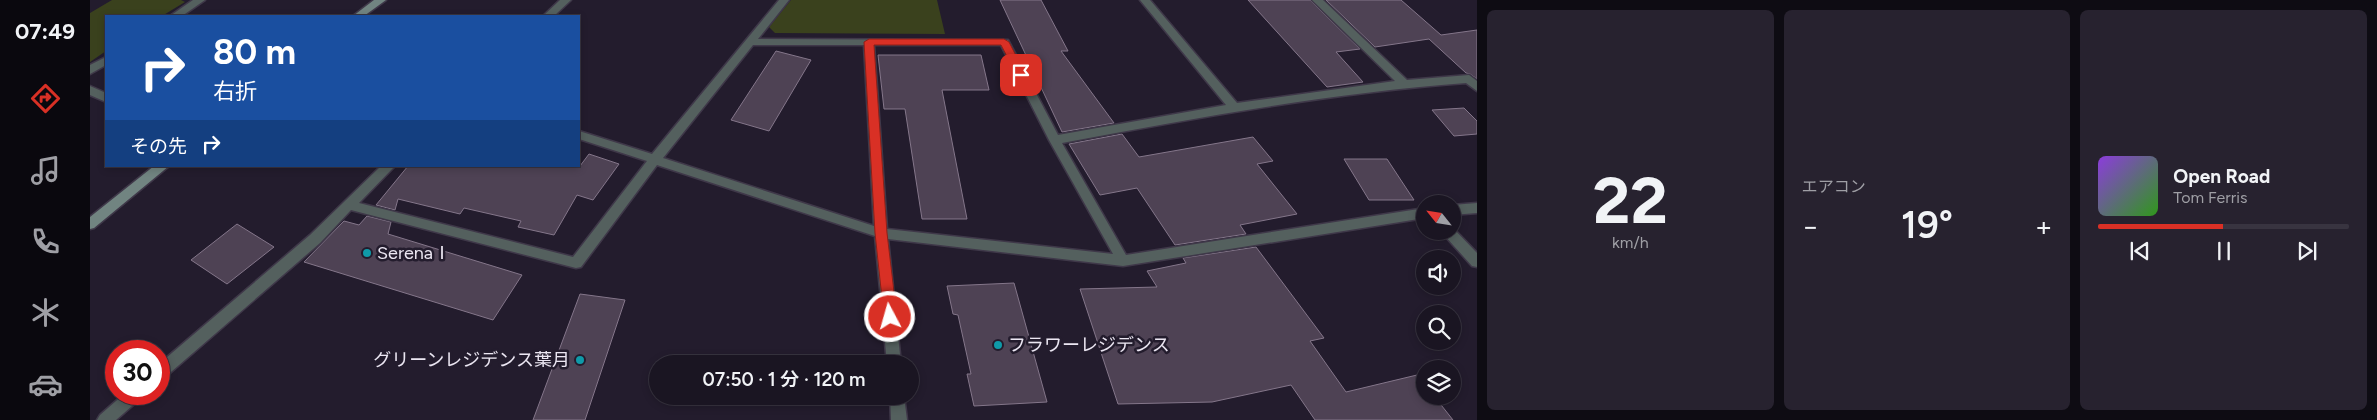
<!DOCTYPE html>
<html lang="ja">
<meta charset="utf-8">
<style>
:root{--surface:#1a1522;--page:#27222f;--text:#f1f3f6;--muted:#9f9fa5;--line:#383440;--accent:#d93025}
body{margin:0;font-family:Figtree,"Noto Sans JP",sans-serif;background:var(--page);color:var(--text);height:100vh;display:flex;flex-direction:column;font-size:19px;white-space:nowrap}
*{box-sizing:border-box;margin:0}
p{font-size:16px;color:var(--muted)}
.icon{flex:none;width:28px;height:28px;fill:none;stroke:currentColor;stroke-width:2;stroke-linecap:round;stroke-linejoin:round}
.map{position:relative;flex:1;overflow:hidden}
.side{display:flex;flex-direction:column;gap:10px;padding:10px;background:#0e0c13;width:900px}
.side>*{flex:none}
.top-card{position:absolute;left:15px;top:15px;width:475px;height:152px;border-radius:0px;box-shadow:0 2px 8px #0003,0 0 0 1px var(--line);background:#1a4fa0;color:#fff;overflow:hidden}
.needle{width:32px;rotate:300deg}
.fabs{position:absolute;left:1326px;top:195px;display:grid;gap:10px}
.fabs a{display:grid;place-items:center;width:45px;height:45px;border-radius:50%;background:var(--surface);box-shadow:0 2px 8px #0003,0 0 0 1px var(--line);font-size:25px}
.speed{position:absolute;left:15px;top:340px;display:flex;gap:10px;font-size:25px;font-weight:700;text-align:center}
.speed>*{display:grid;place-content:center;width:65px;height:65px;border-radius:50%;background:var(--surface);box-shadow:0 2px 8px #0003,0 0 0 1px var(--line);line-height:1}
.speed .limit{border:8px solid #d22;background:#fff;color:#111}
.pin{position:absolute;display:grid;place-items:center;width:42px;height:42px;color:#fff;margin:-21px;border-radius:10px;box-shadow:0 2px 8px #0006}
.me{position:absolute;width:55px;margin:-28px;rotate:354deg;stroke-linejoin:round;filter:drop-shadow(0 0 4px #0008)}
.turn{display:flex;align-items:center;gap:18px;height:105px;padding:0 25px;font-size:22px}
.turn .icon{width:65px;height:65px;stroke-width:2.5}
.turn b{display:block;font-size:35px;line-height:42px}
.then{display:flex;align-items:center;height:48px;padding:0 25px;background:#0003;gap:10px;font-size:19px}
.big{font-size:38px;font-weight:600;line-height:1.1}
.side .card{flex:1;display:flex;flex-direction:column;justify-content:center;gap:8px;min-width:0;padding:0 18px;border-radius:8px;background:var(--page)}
.side .dial{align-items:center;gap:0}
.dial b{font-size:65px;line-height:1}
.song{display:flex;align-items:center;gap:15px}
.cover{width:60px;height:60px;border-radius:8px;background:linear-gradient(135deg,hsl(270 70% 55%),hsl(110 70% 35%))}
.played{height:5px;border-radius:2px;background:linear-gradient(90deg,var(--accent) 50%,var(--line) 50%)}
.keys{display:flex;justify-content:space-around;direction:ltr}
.heat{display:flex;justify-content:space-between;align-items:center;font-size:28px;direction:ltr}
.side .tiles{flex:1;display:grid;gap:10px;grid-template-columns:repeat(3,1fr)}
.trip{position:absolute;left:559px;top:355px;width:270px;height:50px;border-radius:25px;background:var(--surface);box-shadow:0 2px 8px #0003,0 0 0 1px var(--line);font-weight:600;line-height:50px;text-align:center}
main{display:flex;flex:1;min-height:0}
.tab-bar{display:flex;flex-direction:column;width:90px;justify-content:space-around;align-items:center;background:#0a080e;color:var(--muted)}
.tab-bar .icon{width:35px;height:35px}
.tab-bar .selected{color:var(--accent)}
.tab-bar b{font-size:22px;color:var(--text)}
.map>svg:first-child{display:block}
.green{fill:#3a411d}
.building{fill:#4e4254;stroke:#84768a}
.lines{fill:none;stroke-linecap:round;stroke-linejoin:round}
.street-casing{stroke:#3f3849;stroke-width:3}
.secondary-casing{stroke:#3f3849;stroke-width:3}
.street{fill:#54605e;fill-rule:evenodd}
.secondary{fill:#718481;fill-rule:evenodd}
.route{fill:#d93025;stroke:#8d1f18}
.culture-dot{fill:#0f9aa8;stroke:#231c2d;stroke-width:2}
.labels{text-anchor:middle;stroke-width:5;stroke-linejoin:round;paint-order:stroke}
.poi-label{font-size:18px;fill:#ebe6f2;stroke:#231c2d;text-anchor:start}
</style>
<main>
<nav class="tab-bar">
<b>07:49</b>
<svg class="icon selected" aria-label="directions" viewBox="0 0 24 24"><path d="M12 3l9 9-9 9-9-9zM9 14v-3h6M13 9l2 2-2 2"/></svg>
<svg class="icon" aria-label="music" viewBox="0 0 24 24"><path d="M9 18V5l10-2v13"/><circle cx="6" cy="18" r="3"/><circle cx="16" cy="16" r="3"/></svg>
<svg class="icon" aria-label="phone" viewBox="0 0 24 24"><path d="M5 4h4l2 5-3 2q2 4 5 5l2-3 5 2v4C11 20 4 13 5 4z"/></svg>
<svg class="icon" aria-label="climate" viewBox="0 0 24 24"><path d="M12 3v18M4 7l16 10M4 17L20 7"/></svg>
<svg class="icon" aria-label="car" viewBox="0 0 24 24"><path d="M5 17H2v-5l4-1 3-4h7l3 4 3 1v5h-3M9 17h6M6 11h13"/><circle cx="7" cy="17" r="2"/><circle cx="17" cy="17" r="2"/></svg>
</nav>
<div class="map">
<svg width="1387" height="420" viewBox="0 0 1387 420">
<rect width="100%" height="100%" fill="#231c2d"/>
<path class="green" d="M22,0h69l4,2 -23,14h-56v35l-16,11v-49z
M701,0h146l8,34 -170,-1 -6,-6z"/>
<path class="building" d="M910,0h41l27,51h-7l53,72 -52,9z
M1158,0h62l50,49 -24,3 27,30 -36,5z
M1236,0h75l40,35 36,-5v49l-7,-5 -4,-1 -37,-34 -54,8z
M686,51l35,9 -42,71 -38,-11z
M788,55h103l8,35h-47l25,129h-45l-17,-110h-21z
M1374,108l13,13v13l-23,2 -22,-26z
M1032,134l17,23 114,-20 20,24 -16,3 40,50 -57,11 6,9 -71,11 -38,-57 -37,7 -31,-51z
M499,154l30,10 -26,36 -16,-5 -23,40 -36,-8 3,-6 -57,-13 -4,6 -62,-15 -3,11 -19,-5 32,-39h172z
M1254,159h43l27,41h-45z
M277,216l24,6 -3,12 134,41 -29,45 -189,-58 40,-41 15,4z
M147,224l37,23 -47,37 -36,-24z
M1166,247l68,91 -14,3 36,51 71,-17 8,10v11h9l19,24h-138l-24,-35 -79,17 -94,2 -38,-115 77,-2 -10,-16 39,-8 -3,-5z
M924,283l33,119 -73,4 -7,-32h4l-13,-59 -5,-1 -6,-28z
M490,294l45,6 -40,120h-52z"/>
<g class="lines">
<defs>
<path id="street" d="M103,0h12l-23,16h-12z
M470,0h11l-17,16h-11z
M689,0h10l-31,39 250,1 50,95 168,-30 -86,-105h10l87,103 158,-22 -83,-81h11l84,80 62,-5 8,6v10l-11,-8c-136,10 -270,35 -404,60l64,112 299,-47v10l-302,48 -235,-27 13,125h-14l-12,-128 -218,-71 -76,102 -5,1 -225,-58 -31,33 -156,135 -5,2v-16l151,-129 71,-69h14l-36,37 214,54 74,-96 -68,-22v-8l73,23zM663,45h111l10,181 -211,-68zM784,45h127l48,95 64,114 -226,-25z
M16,57v8l-16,9v-9z
M0,86l16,7v9l-16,-7z
M1387,203v10l-25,2v-10z
M1362,227l25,26v14l-5,-1 -28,-31 -1,-4h9z
M34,394h18l-2,5 -24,21h-19l3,-5z
M800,396h14l3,24h-16z"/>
<path id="secondary" d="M284,0h12l-22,16h-11z
M64,166h15l-75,62 -4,1v-12z"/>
</defs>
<use href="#street" class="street-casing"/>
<use href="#secondary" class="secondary-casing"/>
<use href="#street" class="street"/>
<use href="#secondary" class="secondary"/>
</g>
<path class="route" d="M779,39h135l5,3 17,33 -1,2h-7l-17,-32h-127l13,188 10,84 -2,4h-9l-2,-4 -9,-84 -11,-191z"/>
<g class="culture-dot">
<circle cx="277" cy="253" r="5"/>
<circle cx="908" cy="345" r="5"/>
<circle cx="490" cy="360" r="5"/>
</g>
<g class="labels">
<g class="poi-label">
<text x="287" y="259">SerenaⅠ</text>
<text x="918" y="351">フラワーレジデンス</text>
<text x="480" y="366" text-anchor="end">グリーンレジデンス葉月</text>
</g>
</g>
</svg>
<div class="fabs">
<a><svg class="needle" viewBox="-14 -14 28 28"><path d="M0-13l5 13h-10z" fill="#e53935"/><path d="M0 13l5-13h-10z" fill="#9f9fa5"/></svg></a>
<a><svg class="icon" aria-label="sound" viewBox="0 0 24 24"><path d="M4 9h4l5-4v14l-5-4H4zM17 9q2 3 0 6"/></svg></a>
<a><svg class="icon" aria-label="search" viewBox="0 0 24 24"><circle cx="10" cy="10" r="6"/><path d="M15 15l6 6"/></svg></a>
<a><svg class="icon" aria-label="layers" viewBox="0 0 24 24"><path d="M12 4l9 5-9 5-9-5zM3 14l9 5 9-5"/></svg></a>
</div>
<div class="speed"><div class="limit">30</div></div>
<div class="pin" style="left:931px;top:75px;background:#d93025"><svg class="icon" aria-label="arrive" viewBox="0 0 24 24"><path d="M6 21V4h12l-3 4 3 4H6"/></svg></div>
<svg class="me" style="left:800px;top:317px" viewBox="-20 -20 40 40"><circle r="17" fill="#d93025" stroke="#fff" stroke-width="3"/><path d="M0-11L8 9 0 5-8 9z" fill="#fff"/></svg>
<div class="trip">07:50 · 1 分 · 120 m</div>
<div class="top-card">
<div class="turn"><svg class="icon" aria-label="right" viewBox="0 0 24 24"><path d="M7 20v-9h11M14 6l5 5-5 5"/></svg><div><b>80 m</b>右折</div></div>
<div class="then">その先<svg class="icon" aria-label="right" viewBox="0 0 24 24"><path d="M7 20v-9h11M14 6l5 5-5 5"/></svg></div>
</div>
</div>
<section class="side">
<div class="tiles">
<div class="card dial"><b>22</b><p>km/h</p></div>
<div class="card"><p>エアコン</p>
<div class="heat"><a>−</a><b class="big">19°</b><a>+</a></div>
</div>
<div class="card">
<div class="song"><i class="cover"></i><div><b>Open Road</b><p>Tom Ferris</p></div></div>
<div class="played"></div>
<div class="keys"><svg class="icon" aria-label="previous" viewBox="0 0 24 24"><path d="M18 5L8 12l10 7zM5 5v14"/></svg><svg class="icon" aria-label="pause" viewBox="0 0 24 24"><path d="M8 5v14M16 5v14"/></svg><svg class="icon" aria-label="next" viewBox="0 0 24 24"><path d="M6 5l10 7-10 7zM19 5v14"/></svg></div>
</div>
</div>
</section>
</main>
